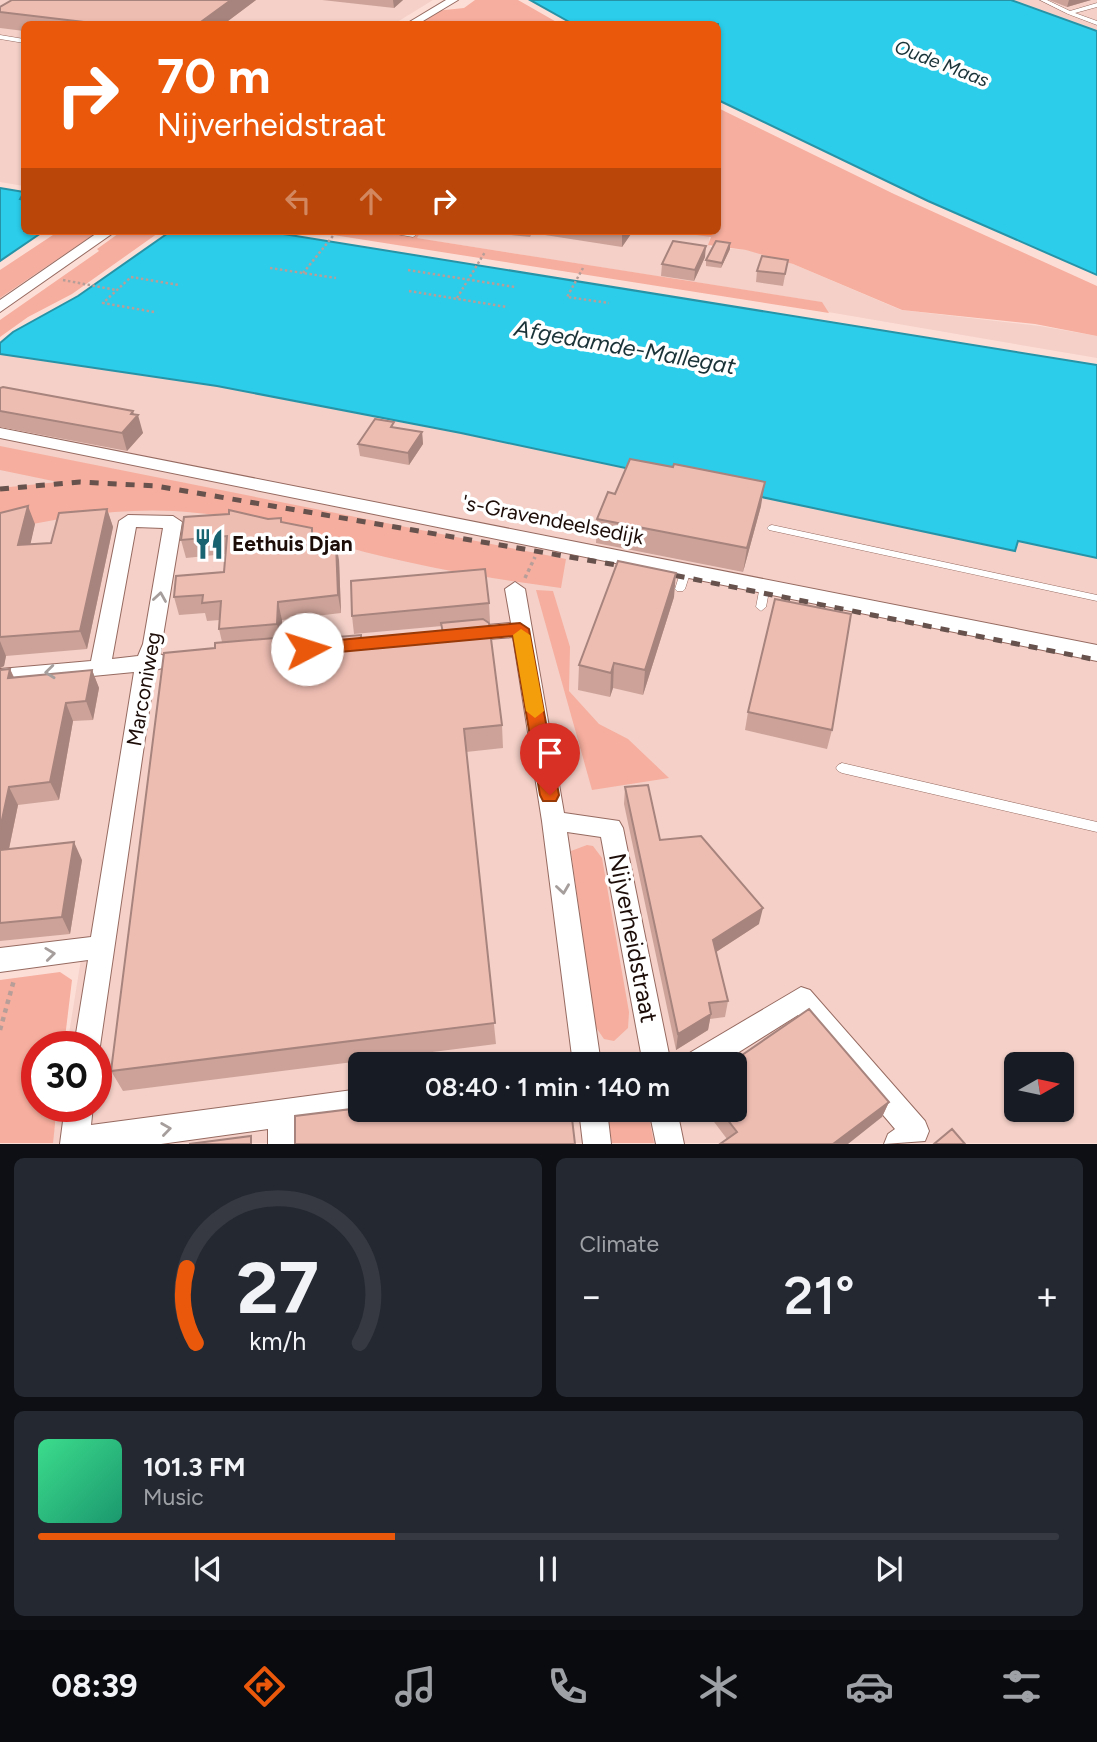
<!DOCTYPE html>
<meta charset="utf-8">
<style>
:root{--surface:#171b24;--page:#242831;--text:#f1f3f6;--muted:#9ea1a6;--line:#363941;--accent:#ea580c}
body{margin:0;font-family:Figtree,sans-serif;background:var(--page);color:var(--text);height:100vh;display:flex;flex-direction:column;font-size:26px;white-space:nowrap}
*{box-sizing:border-box;margin:0}
p{font-size:23px;color:var(--muted)}
.icon{flex:none;width:38px;height:38px;fill:none;stroke:currentColor;stroke-width:2;stroke-linecap:round;stroke-linejoin:round}
.map{position:relative;height:1144px;overflow:hidden}
.side{display:flex;flex-direction:column;gap:14px;padding:14px;background:#0d0f14;flex:1}
.side>*{flex:none}
.top-card{position:absolute;left:21px;top:21px;width:700px;height:214px;border-radius:10px;box-shadow:0 2px 5px #0004;background:#ea580c;color:#fff;overflow:hidden}
.needle{width:46px;rotate:81deg}
.buttons{position:absolute;left:1004px;top:1052px;display:grid;gap:14px}
.buttons a{display:grid;place-items:center;width:70px;height:70px;border-radius:10px;background:var(--surface);box-shadow:0 2px 5px #0004;font-size:35px}
.speed{position:absolute;left:21px;top:1031px;display:flex;gap:14px;font-size:35px;font-weight:700;text-align:center}
.speed>*{display:grid;place-content:center;width:91px;height:91px;border-radius:50%;background:var(--surface);box-shadow:0 2px 5px #0004;line-height:1}
.speed .limit{border:10px solid #d22;background:#fff;color:#111}
.pin{position:absolute;display:grid;place-items:center;width:60px;height:60px;color:#fff;margin:-72px -30px;border-radius:50% 50% 50% 0;rotate:-45deg;box-shadow:0 0 7px #0007}
.pin .icon{rotate:45deg}
.me{position:absolute;width:77px;margin:-38px;rotate:85deg;stroke-linejoin:round;filter:drop-shadow(0 0 5px #0008)}
.turn{display:flex;align-items:center;gap:24px;height:147px;padding:0 21px;font-size:32px}
.turn .icon{width:91px;height:91px;stroke-width:2.5}
.turn b{display:block;font-size:49px;line-height:60px}
.lanes{display:flex;align-items:center;height:66px;padding:0 21px;background:#0003;justify-content:center;gap:35px;direction:ltr}
.lanes .off{opacity:.35}
.big{font-size:52px;font-weight:600;line-height:1.1}
.side .card{flex:1;display:flex;flex-direction:column;justify-content:center;gap:10px;min-width:0;padding:0 24px;border-radius:10px;background:var(--page)}
.side .dial{align-items:center;gap:0}
.dial svg{height:182px;overflow:visible;fill:none;stroke:var(--line);stroke-width:7;stroke-linecap:round;text-anchor:middle}
.dial text{fill:var(--text);stroke:none}
.song{display:flex;align-items:center;gap:21px}
.cover{width:84px;height:84px;border-radius:10px;background:linear-gradient(135deg,hsl(150 70% 55%),hsl(160 70% 35%))}
.played{height:7px;border-radius:4px;background:linear-gradient(90deg,var(--accent) 35%,var(--line) 35%)}
.keys{display:flex;justify-content:space-around;direction:ltr}
.heat{display:flex;justify-content:space-between;align-items:center;font-size:38px;direction:ltr}
.side .tiles{flex:1;display:grid;gap:14px;grid-template-columns:1fr 1fr}
.card:last-child{grid-column:span 2}
.trip{position:absolute;left:348px;top:1052px;width:399px;height:70px;border-radius:10px;background:var(--surface);box-shadow:0 2px 5px #0004;font-weight:600;line-height:70px;text-align:center}
.menu{display:flex;height:112px;justify-content:space-around;align-items:center;background:#090b0e;color:var(--muted)}
.menu .icon{width:49px;height:49px}
.menu .active{color:var(--accent)}
.menu b{font-size:32px;color:var(--text)}
.map>svg:first-child{display:block}
.built{fill:#f4d0c8;fill-rule:evenodd}
.green{fill:#f6ae9e}
.water{fill:#2bcdea;stroke:#2793a6;stroke-width:2}
.lines{fill:none;stroke-linecap:round;stroke-linejoin:round}
.lane-casing{stroke:#966a60;stroke-width:1}
.street-casing{stroke:#966a60;stroke-width:2}
.path-far2{stroke:#b89e98;stroke-width:2.5;stroke-dasharray:2.5 2.5;stroke-linecap:butt}
.path-far1{stroke:#b89e98;stroke-width:3.5;stroke-dasharray:3.5 3.5;stroke-linecap:butt}
.path{stroke:#b89e98;stroke-width:4.5;stroke-dasharray:4.5 4.5;stroke-linecap:butt}
.lane{fill:#fff;fill-rule:evenodd}
.street{fill:#fff;fill-rule:evenodd}
.rail{stroke:#67524d;stroke-width:5;stroke-dasharray:9 9;stroke-linecap:butt}
.wall{fill:#cda399}
.shaded-wall{fill:#a7847d}
.building{fill:#eebdb2;stroke:#a7847d;stroke-width:2}
.oneway{stroke:#a59e9d}
.route{fill:#ea580c;stroke:#983908;stroke-width:2}
.slow{fill:#f59e0b}
.labels{text-anchor:middle;stroke-width:7;stroke-linejoin:round;paint-order:stroke}
.far-water-label{font-size:19px;font-style:italic;fill:#1a3338;stroke:#fff}
.street-label{font-size:21px;fill:#1d0d09;stroke:#fff}
.poi-label{font-size:21px;font-weight:bold;fill:#1d0d09;stroke:#fff;text-anchor:start}
.water-label{font-size:23px;font-style:italic;fill:#1a3338;stroke:#fff}
.near-street-label{font-size:24px;fill:#1d0d09;stroke:#fff}
</style>
<div class="map">
<svg width="1097" height="1144" viewBox="0 0 1097 1144">
<rect width="100%" height="100%" fill="#fdded7"/>
<path class="built" d="M0,0h433l-39,24h-370v162l-24,-4z
M1001,0h96v33z
M422,231h246l41,5 1,11 37,3 34,9 120,51 139,16 57,10v22l-269,-46 -7,-10 -405,-64z
M0,354l217,32 244,47 554,118 2,-10 80,17v585h-1045l6,-37h38v-60h-29l14,-87 -81,8zM360,1064h375v46h-375zM1017,1064h45v46h-45z"/>
<path class="green" d="M475,0h43l42,24h-143l18,-13 29,-3z
M718,108l176,86 203,92v50l-62,-12 -133,-14 -109,-46 -47,-14 -38,-5 3,-8 -44,-6h51z
M59,231h40l-99,67v-28z
M122,231h39l-89,63 -44,23 -28,20v-17l99,-69 -2,-2z
M308,231h102l10,2 -3,5 405,64 7,11z
M0,446l566,113 -5,29c-53,-7 -106,-15 -158,-27 -76,-16 -150,-46 -229,-50 -59,-3 -116,7 -174,20v-43l58,-6 -58,-12z
M536,590l17,1 17,56 -1,44 30,33 29,15 41,39 -77,12z
M587,845l6,1 9,12 27,154 -1,16 -14,13 -10,-2 -9,-13 -24,-175z
M60,972l12,8 -8,66h-27v60h20l-4,37h-53v-163z
M609,1110h35l4,2 6,31h-42l-5,-30z"/>
<path class="water" d="M530,0h481l86,31v244l-169,-74 -210,-101v-76h-145z
M0,188l24,4 -4,7 4,1v31h20l-44,30z
M171,231h94l832,134v193l-79,-17 -3,10 -554,-118 -244,-47 -217,-32v-11l13,-11 65,-36z"/>
<g class="lines">
<defs>
<path id="lane" d="M1040,0h7l23,11 27,-8v4l-22,6 22,8v4l-29,-11z
M0,35l24,4v4l-24,-4z
M387,231h15l14,4 -3,2 -23,-4z
M772,525l325,70v6l-328,-71 -2,-2 2,-2z
M686,567l5,3 -6,19 -2,2h-6l-2,-2 6,-19z
M765,583l5,3 -4,21 -5,4 -5,-4 4,-21z
M842,763l255,59v10l-255,-59 -4,-2 -2,-3 2,-3z"/>
<path id="street" d="M446,0h12l-40,24h-12z
M100,231h16l-116,81v-12z
M0,428l1097,217v16l-1097,-223z
M128,515l45,1 9,6 -22,132 6,3 3,5 -3,5 -11,3 -55,376 -4,9v-9h-22l14,-86 -88,12v-24l91,-11 43,-265 -134,13v-16l91,-8 28,-140zM136,527l27,1 -20,116 -5,12 -26,3z
M515,582l10,7 39,224 55,8 4,7 48,236h-28l-42,-227 -34,-5 34,232h-28l-31,-243 -29,-184 -48,4 -7,-2 -3,-5 3,-5 7,-2 46,-4 -6,-34z
M801,987l9,3 115,131 4,10 -4,10 -41,3 4,-10 7,-5 -97,-114 -78,49h-38l4,-9z
M360,1089v21h11l-1,3 -74,12v19h-28v-15l-107,15h-101l5,-38h28l-2,19z
M579,1110h28l4,34h-28z
M649,1110h28l7,34h-28z"/>
</defs>
<use href="#lane" class="lane-casing"/>
<use href="#street" class="street-casing"/>
<path class="path-far2" d="M270,268l66,10
M583,268l-16,29 42,6
M408,270l107,17
M303,273l34,-42
M63,280l53,10
M409,291l98,16
M457,298l28,-46
M154,312l-51,-9 28,-26 48,8"/>
<path class="path-far1" d="M525,578l10,-21"/>
<path class="path" d="M0,1030l14,-50"/>
<use href="#lane" class="lane"/>
<use href="#street" class="street"/>
<path class="rail" d="M0,489l80,-7 76,4 478,82
M658,572l439,88"/>
</g>
<path class="wall" d="M12,0h244l-32,24h-200v7l-24,-3v-21z
M322,0h81l-9,8z
M1049,0h42l-24,7z
M410,231h14l-3,4z
M483,231h150l-11,16 -90,-14 -2,4 -19,-2z
M730,249l-9,19 -15,-2v-6z
M705,257l-11,24 -33,-5 1,-12z
M788,260l-5,26 -27,-4 1,-11z
M0,388l134,27 9,18 -16,18 -127,-24z
M395,427l27,5 1,12 -14,21 -49,-9 -2,-12z
M615,494l146,12 -18,66 -147,-29 1,-24z
M107,509l6,18 -26,122 -81,7 -2,10 -4,2v-155l35,11 -5,20 21,-1z
M281,518l1,4 57,38 2,53 -59,7 -1,21 -5,1 86,-1 80,-8v-7l-88,8 -2,-18 137,-13 1,19h-2l14,103 1,23 -37,4 30,292 -373,47 -12,-20 104,-423 7,-6 -3,-13 1,-9 -13,1 -2,-8 -26,2 -5,-18 50,-25 1,-18 -39,4 -5,-18 87,-21z
M674,597l-31,98 -30,-7 -3,9 -32,-7 1,-25z
M10,669l4,8 78,-7 7,18 -6,32 -20,1 -14,79 -41,5 -9,44 73,11 -12,74 -70,7v-271z
M748,712l84,18 -5,19 -82,-19z
M625,787l35,53 99,84 -43,28 12,49 -3,16 -15,2 -2,11 -32,20 -52,-246z
M889,1102l-7,15 -155,22 -22,-29h30z"/>
<path class="shaded-wall" d="M231,0h25l-32,24h-26z
M393,0h10l-9,8z
M1069,0h22l-24,7z
M622,231h11l-11,16z
M730,243v6l-9,19 1,-5z
M706,246l-1,11 -11,24 1,-11z
M133,411l2,8 3,-4 5,18 -16,18 -5,-18 9,-19z
M422,432l1,12 -14,21 -1,-12z
M765,482l-4,24 -18,66 4,-24z
M28,506l7,18 -9,40 -8,-19z
M107,509l6,18 -26,122 -7,-18z
M312,528l3,18 -3,-1z
M336,543l3,17 2,53 -3,-18z
M676,573l-2,24 -31,98 2,-25z
M278,602l4,18 -1,21 -4,-17z
M0,641l6,15 -2,10 -4,2z
M614,663l-1,25 -3,9 1,-24z
M10,669l8,19 -10,-10z
M92,670l7,18 -6,32 -7,-19z
M66,703l7,18 -14,79 -9,-18z
M9,787l9,18 -13,63 -5,-9v-30z
M74,842l8,18 -12,74 -8,-17z
M763,908l-4,16 -49,32 3,-16z
M711,1014l-3,16 -32,20 2,-16z
M889,1102l-7,15 -34,27h-15z"/>
<path class="building" d="M12,0h219l-33,24h-97l-101,-12v-5z
M673,241l33,5 -11,24 -33,-6z
M716,241l14,2 -8,20 -16,-3z
M762,256l26,4 -3,14 -28,-3z
M3,387l130,24 -2,3 7,1 -16,18 -122,-22v-23z
M375,419l19,3 -3,5 31,5 -14,21 -50,-9z
M630,459l43,8 1,-3 91,18 -18,66 -150,-29 11,-27 7,2z
M28,506l-10,39 33,-2 8,-30 48,-4 -27,122 -80,6v-124z
M229,510l39,9 13,-1v4l31,6v17l24,-2 2,52 -60,7 -1,22 -58,5 2,-28 -19,2 1,-8 -29,2 2,-21 48,-4 3,-36 -46,4 3,-23 45,-3z
M618,561l58,12 -31,97 -31,-7 -3,10 -32,-8z
M485,569l4,34 -137,13 -1,-35z
M775,599l76,15 -19,116 -84,-18z
M483,619l6,4 13,102 -38,4 31,294 -384,48 53,-418 51,-5v-5l60,-5v4l86,-7v6l82,-8 -2,-10z
M10,669l-2,9 84,-8 -6,31 -20,2 -16,79 -41,5 -9,42v-159z
M648,785l12,55 41,-4 62,72 -50,32 15,61 -19,2 2,11 -33,20 -53,-247z
M74,842l-12,75 -62,6v-73z
M809,1009l80,93 -56,42h-113l17,-12 -17,-22h15v-46h-6z
M360,1108v2h211l4,34h-280v-28z
M952,1129l13,15h-31z
M251,1136v8h-62z"/>
<defs><path id="oneway-chevron" d="M-2-3.5L2.5 0L-2 3.5" fill="none" stroke-width="1.6" stroke-linecap="round" stroke-linejoin="round" transform="scale(1.75)"/></defs>
<g class="oneway">
<use href="#oneway-chevron" transform="translate(160 597) rotate(-81)"/>
<use href="#oneway-chevron" transform="translate(50 672) rotate(174)"/>
<use href="#oneway-chevron" transform="translate(563 889) rotate(82)"/>
<use href="#oneway-chevron" transform="translate(50 954) rotate(-7)"/>
<use href="#oneway-chevron" transform="translate(166 1129) rotate(-8)"/>
</g>
<path class="route" d="M520,623l9,6 30,166 -3,6h-13l-3,-6 -27,-159 -206,19 -9,-6 9,-6z"/>
<path class="slow" d="M521,629l9,6 14,76 -9,7 -9,-7 -13,-76z"/>
<defs>
<symbol id="restaurant-bare" viewBox="-9 -9 18 18"><path d="M-5-6h1v4h1v-4h1v4h1v-4h1v5L-1.5 .5V6h-2V.5L-5-1ZM5-6V6H3V1.5H1.5Q1.5-4 5-6Z" fill="#196270" stroke="#fff" stroke-width="2.5" paint-order="stroke"/></symbol>
</defs>
<g fill-rule="evenodd">
<use href="#restaurant-bare" x="187" y="522" width="44" height="44"/>
</g>
<g class="labels">
<g class="far-water-label">
<text transform="translate(942 63) rotate(21)" y="7">Oude Maas</text>
</g>
<g class="street-label">
<text transform="translate(553 520) rotate(11)" y="7">'s-Gravendeelsedijk</text>
<text transform="translate(144 689) rotate(-80)" y="7">Marconiweg</text>
</g>
<g class="poi-label">
<text x="232" y="551">Eethuis Djan</text>
</g>
<g class="water-label">
<text transform="translate(625 347) rotate(10)" y="8">Afgedamde-Mallegat</text>
</g>
<g class="near-street-label">
<text transform="translate(633 938) rotate(79)" y="8">Nijverheidstraat</text>
</g>
</g>
</svg>
<div class="buttons">
<a><svg class="needle" viewBox="-14 -14 28 28"><path d="M0-13l5 13h-10z" fill="#e53935"/><path d="M0 13l5-13h-10z" fill="#9ea1a6"/></svg></a>
</div>
<div class="speed"><div class="limit">30</div></div>
<div class="pin" style="left:550px;top:795px;background:#d93025"><svg class="icon" aria-label="arrive" viewBox="0 0 24 24"><path d="M6 21V4h12l-3 4 3 4H6"/></svg></div>
<svg class="me" style="left:307px;top:649px" viewBox="-20 -20 40 40"><circle r="19" fill="#fff"/><path d="M0-13L10 11 0 6-10 11z" fill="#ea580c"/></svg>
<div class="trip">08:40 · 1 min · 140 m</div>
<div class="top-card">
<div class="turn"><svg class="icon" aria-label="right" viewBox="0 0 24 24"><path d="M7 20v-9h11M14 6l5 5-5 5"/></svg><div><b>70 m</b>Nijverheidstraat</div></div>
<div class="lanes"><svg class="icon off" aria-label="left" viewBox="0 0 24 24"><path d="M17 20v-9H6M10 6l-5 5 5 5"/></svg><svg class="icon off" aria-label="ahead" viewBox="0 0 24 24"><path d="M12 20V5M6 11l6-6 6 6"/></svg><svg class="icon" aria-label="right" viewBox="0 0 24 24"><path d="M7 20v-9h11M14 6l5 5-5 5"/></svg></div>
</div>
</div>
<section class="side">
<div class="tiles">
<div class="card dial"><svg viewBox="0 0 100 80">
<path d="M14 69A42 42 0 1 1 86 69"/>
<path d="M14 69A42 42 0 0 1 10 36" stroke="#ea580c"/>
<text x="50" y="56" font-size="32" font-weight="700">27</text>
<text x="50" y="72" font-size="11">km/h</text>
</svg></div>
<div class="card"><p>Climate</p>
<div class="heat"><a>−</a><b class="big">21°</b><a>+</a></div>
</div>
<div class="card">
<div class="song"><i class="cover"></i><div><b>101.3 FM</b><p>Music</p></div></div>
<div class="played"></div>
<div class="keys"><svg class="icon" aria-label="previous" viewBox="0 0 24 24"><path d="M18 5L8 12l10 7zM5 5v14"/></svg><svg class="icon" aria-label="pause" viewBox="0 0 24 24"><path d="M8 5v14M16 5v14"/></svg><svg class="icon" aria-label="next" viewBox="0 0 24 24"><path d="M6 5l10 7-10 7zM19 5v14"/></svg></div>
</div>
</div>
</section>
<nav class="menu">
<b>08:39</b>
<svg class="icon active" aria-label="directions" viewBox="0 0 24 24"><path d="M12 3l9 9-9 9-9-9zM9 14v-3h6M13 9l2 2-2 2"/></svg>
<svg class="icon" aria-label="music" viewBox="0 0 24 24"><path d="M9 18V5l10-2v13"/><circle cx="6" cy="18" r="3"/><circle cx="16" cy="16" r="3"/></svg>
<svg class="icon" aria-label="phone" viewBox="0 0 24 24"><path d="M5 4h4l2 5-3 2q2 4 5 5l2-3 5 2v4C11 20 4 13 5 4z"/></svg>
<svg class="icon" aria-label="climate" viewBox="0 0 24 24"><path d="M12 3v18M4 7l16 10M4 17L20 7"/></svg>
<svg class="icon" aria-label="car" viewBox="0 0 24 24"><path d="M5 17H2v-5l4-1 3-4h7l3 4 3 1v5h-3M9 17h6M6 11h13"/><circle cx="7" cy="17" r="2"/><circle cx="17" cy="17" r="2"/></svg>
<svg class="icon" aria-label="filters" viewBox="0 0 24 24"><path d="M4 7h16M4 17h16"/><circle cx="9" cy="7" r="2"/><circle cx="15" cy="17" r="2"/></svg>
</nav>
